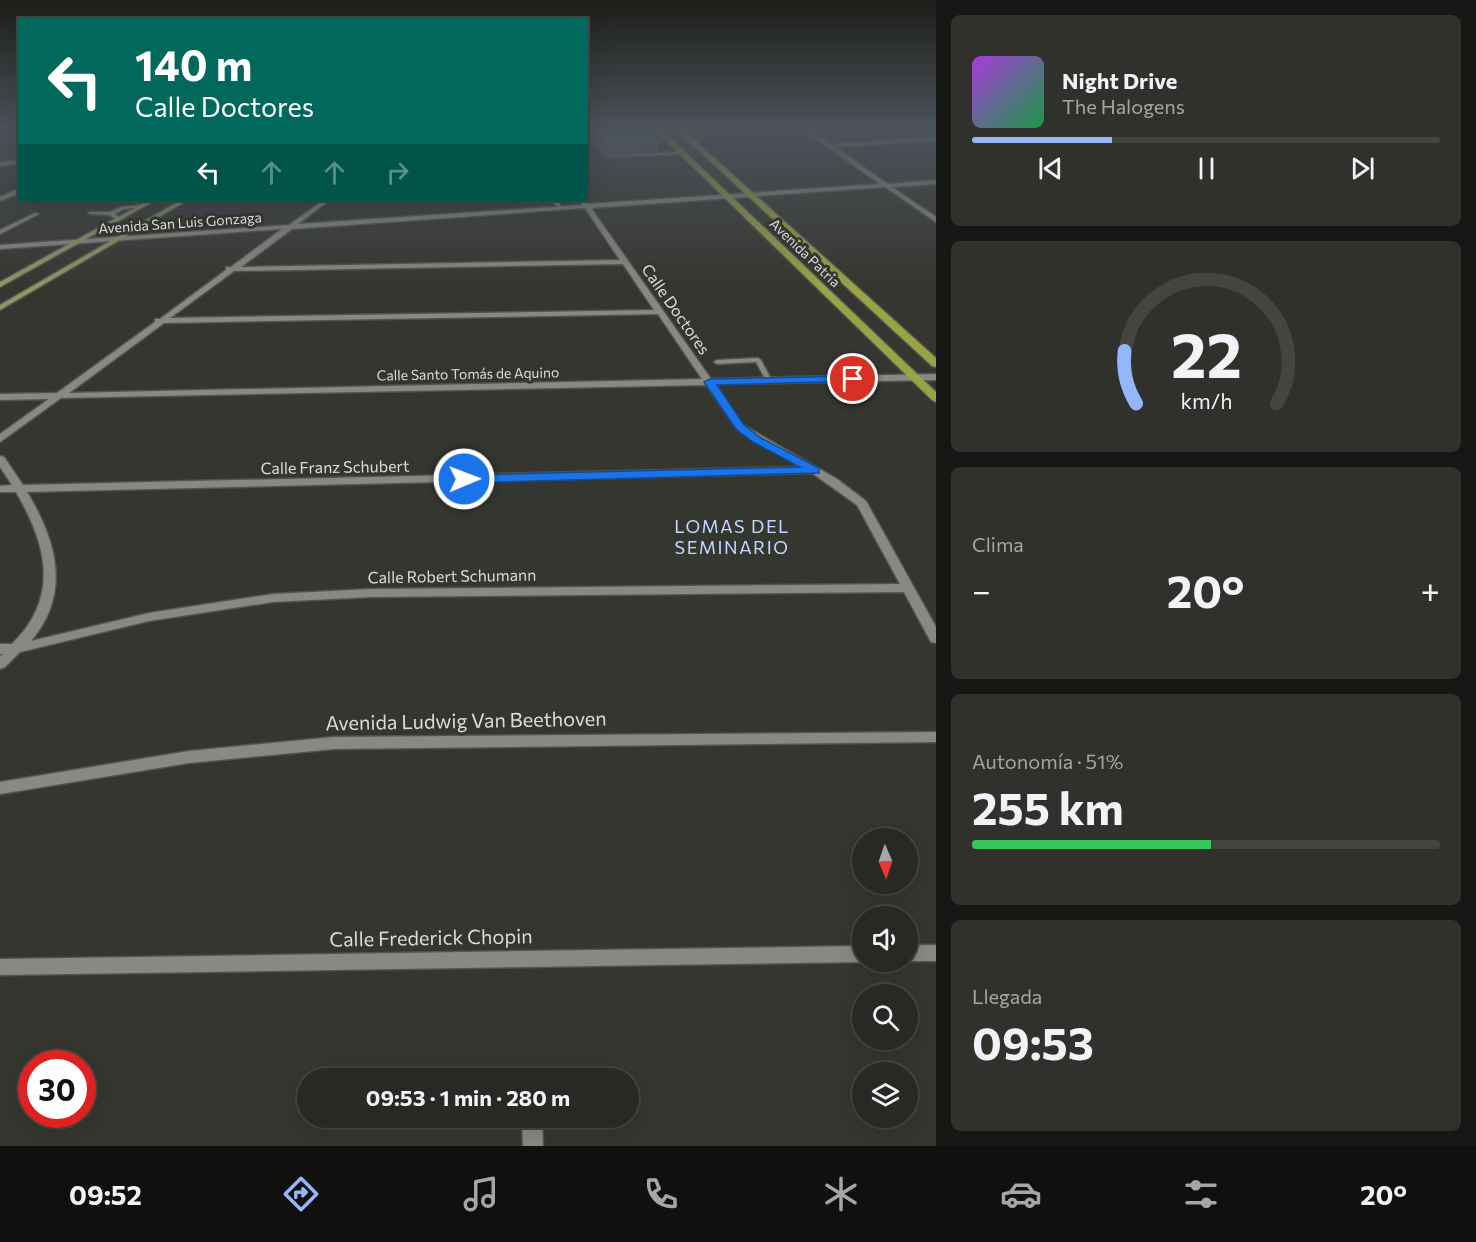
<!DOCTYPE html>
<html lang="es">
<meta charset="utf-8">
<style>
:root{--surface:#282824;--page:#30302c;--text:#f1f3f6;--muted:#a5a6a6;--line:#444441;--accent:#93b7fd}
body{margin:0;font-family:Commissioner,sans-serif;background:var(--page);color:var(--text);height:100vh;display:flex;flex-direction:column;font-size:22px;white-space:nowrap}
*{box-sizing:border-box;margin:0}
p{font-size:20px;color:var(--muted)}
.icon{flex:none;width:33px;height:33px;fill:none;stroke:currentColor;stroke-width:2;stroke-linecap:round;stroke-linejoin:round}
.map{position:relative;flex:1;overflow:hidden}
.drawer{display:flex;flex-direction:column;gap:15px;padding:15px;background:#161614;width:540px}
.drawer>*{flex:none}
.guide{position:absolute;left:18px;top:18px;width:570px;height:183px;border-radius:0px;box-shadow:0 6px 24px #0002,0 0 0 2px var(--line);background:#00695c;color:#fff;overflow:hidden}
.needle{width:39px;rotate:178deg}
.controls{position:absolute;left:852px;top:828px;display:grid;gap:12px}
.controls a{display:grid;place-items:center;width:66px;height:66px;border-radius:50%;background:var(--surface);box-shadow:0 6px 24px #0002,0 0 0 2px var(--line);font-size:30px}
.speed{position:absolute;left:18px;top:1050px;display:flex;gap:12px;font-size:30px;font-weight:700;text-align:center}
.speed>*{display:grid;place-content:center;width:78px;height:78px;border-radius:50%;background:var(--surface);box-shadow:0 6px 24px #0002,0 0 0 2px var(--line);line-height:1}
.speed .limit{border:9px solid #d22;background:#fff;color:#111}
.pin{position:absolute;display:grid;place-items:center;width:51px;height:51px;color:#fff;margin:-26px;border:3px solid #fff;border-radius:50%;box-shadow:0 2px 6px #0007}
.me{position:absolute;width:66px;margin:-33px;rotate:89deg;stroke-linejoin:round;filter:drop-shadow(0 0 4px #0008)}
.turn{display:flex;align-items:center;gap:21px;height:126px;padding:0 18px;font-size:27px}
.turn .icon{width:78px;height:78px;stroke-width:2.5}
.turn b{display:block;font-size:42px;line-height:51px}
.lanes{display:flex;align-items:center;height:57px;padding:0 18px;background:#0003;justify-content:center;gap:30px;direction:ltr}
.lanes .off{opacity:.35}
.big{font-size:45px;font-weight:700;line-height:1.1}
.drawer .tile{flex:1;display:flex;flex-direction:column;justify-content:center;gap:9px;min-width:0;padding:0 21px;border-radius:9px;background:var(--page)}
.drawer .dial{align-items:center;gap:0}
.dial svg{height:156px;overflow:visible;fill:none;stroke:var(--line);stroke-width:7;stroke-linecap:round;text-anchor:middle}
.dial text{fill:var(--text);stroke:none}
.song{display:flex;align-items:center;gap:18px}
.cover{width:72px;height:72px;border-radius:9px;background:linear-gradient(135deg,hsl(280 70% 55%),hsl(140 70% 35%))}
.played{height:6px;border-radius:3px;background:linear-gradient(90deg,var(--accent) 30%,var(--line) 30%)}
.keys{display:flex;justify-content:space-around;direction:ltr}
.heat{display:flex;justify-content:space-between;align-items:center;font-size:33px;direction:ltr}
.charge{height:9px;border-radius:4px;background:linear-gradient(90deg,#34c759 51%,var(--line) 0)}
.trip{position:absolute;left:297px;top:1068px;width:342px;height:60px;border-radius:30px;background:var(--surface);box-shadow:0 6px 24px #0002,0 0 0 2px var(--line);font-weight:700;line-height:60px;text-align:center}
.tabs{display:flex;height:96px;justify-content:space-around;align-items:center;background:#10100e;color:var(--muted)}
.tabs .icon{width:42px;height:42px}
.tabs .active{color:var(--accent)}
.tabs b{font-size:27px;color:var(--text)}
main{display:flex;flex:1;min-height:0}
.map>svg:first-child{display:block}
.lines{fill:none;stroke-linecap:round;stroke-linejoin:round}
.service-casing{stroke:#52534e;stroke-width:3}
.minor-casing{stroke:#52534e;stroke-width:3}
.tertiary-casing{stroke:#52534e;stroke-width:3}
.secondary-casing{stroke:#52534e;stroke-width:3}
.primary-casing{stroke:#52534e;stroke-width:3}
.service{fill:#888983;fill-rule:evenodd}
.minor{fill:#888983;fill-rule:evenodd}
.tertiary{fill:#888983;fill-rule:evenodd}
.secondary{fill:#909664;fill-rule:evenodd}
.primary{fill:#99a245;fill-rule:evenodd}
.wall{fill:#585a5f}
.building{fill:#66696e;stroke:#474a4d;stroke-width:1.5}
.route{fill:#1a73e8;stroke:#114b97;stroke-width:1.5}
.labels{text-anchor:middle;stroke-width:6;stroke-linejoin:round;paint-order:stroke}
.far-street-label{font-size:14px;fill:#dcddda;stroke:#353630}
.street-label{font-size:16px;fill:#dcddda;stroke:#353630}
.neighbourhood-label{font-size:18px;letter-spacing:1.5px;fill:#c2d7ff;stroke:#353630}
.near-street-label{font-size:20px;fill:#dcddda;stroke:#353630}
</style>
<main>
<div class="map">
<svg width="936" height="1146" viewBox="0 0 936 1146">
<rect width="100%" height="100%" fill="#353630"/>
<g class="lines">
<defs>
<path id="service" d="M682,152l2,2 -48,2 -2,-1 2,-1z
M552,200h4l7,8v1h-4z
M141,205l2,1v1l-19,2 -9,5 6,5 -3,2 -8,-6 -20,-1 -2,-1 2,-1h20l11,-5z
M35,213l4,1 -39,20v-4z
M758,358l3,2 11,21 -1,1h-4l-11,-20 -39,2 -3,-2 3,-2z"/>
<path id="minor" d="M799,127h7l25,17 105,-7v4l-101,6 53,37 48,-4v4l-44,3 44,30v5l-51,-35 -294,21 120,171 225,-5v6l-221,4 28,41 94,54 29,22 70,126v16l-5,-1 -27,-50 -533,5 -98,5 -124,19 -129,31 -15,15 -5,2v-13l3,-2h-3v-10h12c48,-47 35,-99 4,-152h-16v-6l12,-1 -12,-18v-11l4,1 19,28 778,-18 -64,-38 -31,-44 -645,13 -61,44v-8l49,-35 -49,1v-6l57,-1 98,-71v-3h5l66,-49v-3h5l51,-38 -282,20v-4l289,-20 35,-25h6l-32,24 284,-19 -2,-4 1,-1h4l3,4 292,-20zM585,208l35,52 -379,7 51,-38zM623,264l31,46 -484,8 64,-47zM658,314l44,65 -633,14 95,-70zM812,473l45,32 43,79 -529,5 -98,5 -124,19 -118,28c41,-48 25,-101 -4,-149z
M20,160v4l-20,2v-4z
M20,188v5l-20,8v-4z
M908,945h28v16h-28z
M862,946l2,16h-2l-862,13v-16z
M522,1118h20l1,28h-20z"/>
<path id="tertiary" d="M936,732v10l-602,7 -145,14 -189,31v-12l189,-31 145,-14z"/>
<path id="secondary" d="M149,200h7l-156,87v-5z
M181,200h7l-188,110v-5z"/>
<path id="primary" d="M0,127h20v3l-20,1z
M652,127h7l277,265v10l-4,-2z
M673,127h7l256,231v9l-4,-1z"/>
</defs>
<use href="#service" class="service-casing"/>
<use href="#minor" class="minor-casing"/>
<use href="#tertiary" class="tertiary-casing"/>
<use href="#secondary" class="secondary-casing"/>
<use href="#primary" class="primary-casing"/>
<use href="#service" class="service"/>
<use href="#minor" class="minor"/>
<use href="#tertiary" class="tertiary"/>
<use href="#secondary" class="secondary"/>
<use href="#primary" class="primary"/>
</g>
<path class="wall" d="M591,127h55l13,13 -1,11 -23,1 -1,5 -27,2 -15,-19 1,-10h1z"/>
<path class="building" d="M602,127h44l13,13 -23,1 -3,2 2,4 -27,1 -15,-18 11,-1z"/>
<linearGradient id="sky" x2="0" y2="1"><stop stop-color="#1d1e1a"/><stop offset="0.44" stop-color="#4b5259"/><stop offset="1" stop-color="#4b5259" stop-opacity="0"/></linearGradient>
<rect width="936" height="288" fill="url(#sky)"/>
<path class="route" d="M853,376l5,3 -2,2 -139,4 27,40 17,13 58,30v5l-355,10 -6,-4 6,-4 336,-8 -47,-25 -17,-13 -32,-47 6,-3z"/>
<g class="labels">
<g class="far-street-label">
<text transform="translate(180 223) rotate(-4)" y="5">Avenida San Luis Gonzaga</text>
<text transform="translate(805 253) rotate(44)" y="5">Avenida Patria</text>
<text transform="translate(468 374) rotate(-1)" y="5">Calle Santo Tomás de Aquino</text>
</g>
<g class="street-label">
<text transform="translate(676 309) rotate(55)" y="6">Calle Doctores</text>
<text transform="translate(335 467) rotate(-1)" y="6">Calle Franz Schubert</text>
<text transform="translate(452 576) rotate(-1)" y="6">Calle Robert Schumann</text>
</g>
<g class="neighbourhood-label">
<text x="732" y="533">LOMAS DEL<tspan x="732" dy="21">SEMINARIO</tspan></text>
</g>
<g class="near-street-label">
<text transform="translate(466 721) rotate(-1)" y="7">Avenida Ludwig Van Beethoven</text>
<text transform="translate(431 938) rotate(-1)" y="7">Calle Frederick Chopin</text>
</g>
</g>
</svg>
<div class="controls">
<a><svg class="needle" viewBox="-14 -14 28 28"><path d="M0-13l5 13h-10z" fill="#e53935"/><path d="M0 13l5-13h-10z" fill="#a5a6a6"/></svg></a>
<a><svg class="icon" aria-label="sound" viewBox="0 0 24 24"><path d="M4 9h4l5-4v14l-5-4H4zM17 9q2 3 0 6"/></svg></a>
<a><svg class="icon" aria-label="search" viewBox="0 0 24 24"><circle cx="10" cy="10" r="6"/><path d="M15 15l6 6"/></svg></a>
<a><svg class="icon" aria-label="layers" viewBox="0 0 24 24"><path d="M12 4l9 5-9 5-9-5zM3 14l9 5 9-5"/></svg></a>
</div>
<div class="speed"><div class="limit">30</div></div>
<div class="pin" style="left:853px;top:379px;background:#d93025"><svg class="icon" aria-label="arrive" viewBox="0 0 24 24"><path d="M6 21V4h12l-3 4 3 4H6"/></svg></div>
<svg class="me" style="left:464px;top:479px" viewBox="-20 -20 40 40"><circle r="17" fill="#1a73e8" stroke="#fff" stroke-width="3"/><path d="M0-11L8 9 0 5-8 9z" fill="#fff"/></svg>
<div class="trip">09:53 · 1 min · 280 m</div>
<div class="guide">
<div class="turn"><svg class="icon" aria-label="left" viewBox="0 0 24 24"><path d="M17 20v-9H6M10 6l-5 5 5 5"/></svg><div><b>140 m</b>Calle Doctores</div></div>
<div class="lanes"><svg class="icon" aria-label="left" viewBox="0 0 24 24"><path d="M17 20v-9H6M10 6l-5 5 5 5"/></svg><svg class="icon off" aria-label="ahead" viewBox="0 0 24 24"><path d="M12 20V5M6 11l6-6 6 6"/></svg><svg class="icon off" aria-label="ahead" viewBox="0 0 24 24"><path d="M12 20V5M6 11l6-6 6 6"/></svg><svg class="icon off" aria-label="right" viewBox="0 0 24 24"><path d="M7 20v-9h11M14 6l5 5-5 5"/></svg></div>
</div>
</div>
<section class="drawer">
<div class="tile">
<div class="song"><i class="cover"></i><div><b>Night Drive</b><p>The Halogens</p></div></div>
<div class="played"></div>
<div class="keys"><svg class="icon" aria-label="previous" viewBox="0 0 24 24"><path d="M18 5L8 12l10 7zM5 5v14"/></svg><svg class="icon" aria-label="pause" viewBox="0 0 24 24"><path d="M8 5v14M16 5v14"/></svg><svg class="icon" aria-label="next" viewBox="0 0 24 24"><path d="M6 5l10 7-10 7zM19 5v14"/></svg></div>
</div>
<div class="tile dial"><svg viewBox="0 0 100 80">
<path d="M14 69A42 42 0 1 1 86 69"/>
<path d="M14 69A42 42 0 0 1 8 42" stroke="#93b7fd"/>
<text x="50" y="56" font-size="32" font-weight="700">22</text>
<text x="50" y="72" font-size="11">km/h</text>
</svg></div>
<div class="tile"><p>Clima</p>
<div class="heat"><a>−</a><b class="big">20°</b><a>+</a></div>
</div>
<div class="tile"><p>Autonomía · 51%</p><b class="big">255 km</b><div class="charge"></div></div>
<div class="tile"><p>Llegada</p><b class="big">09:53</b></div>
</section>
</main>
<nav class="tabs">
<b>09:52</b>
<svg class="icon active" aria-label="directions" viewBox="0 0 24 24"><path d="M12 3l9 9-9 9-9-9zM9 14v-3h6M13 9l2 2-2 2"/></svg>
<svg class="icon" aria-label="music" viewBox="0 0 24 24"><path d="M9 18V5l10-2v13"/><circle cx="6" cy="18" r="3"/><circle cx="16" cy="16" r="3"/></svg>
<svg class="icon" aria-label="phone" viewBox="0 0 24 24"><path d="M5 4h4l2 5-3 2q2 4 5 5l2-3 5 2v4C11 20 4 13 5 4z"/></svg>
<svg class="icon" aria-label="climate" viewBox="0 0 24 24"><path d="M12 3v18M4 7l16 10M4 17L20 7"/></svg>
<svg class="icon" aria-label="car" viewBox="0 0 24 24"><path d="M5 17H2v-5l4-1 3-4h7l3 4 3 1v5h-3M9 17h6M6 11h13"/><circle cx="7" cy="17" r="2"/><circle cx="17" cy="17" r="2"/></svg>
<svg class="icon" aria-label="filters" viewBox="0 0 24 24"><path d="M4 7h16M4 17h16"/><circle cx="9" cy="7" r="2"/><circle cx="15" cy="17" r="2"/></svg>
<b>20°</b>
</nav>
